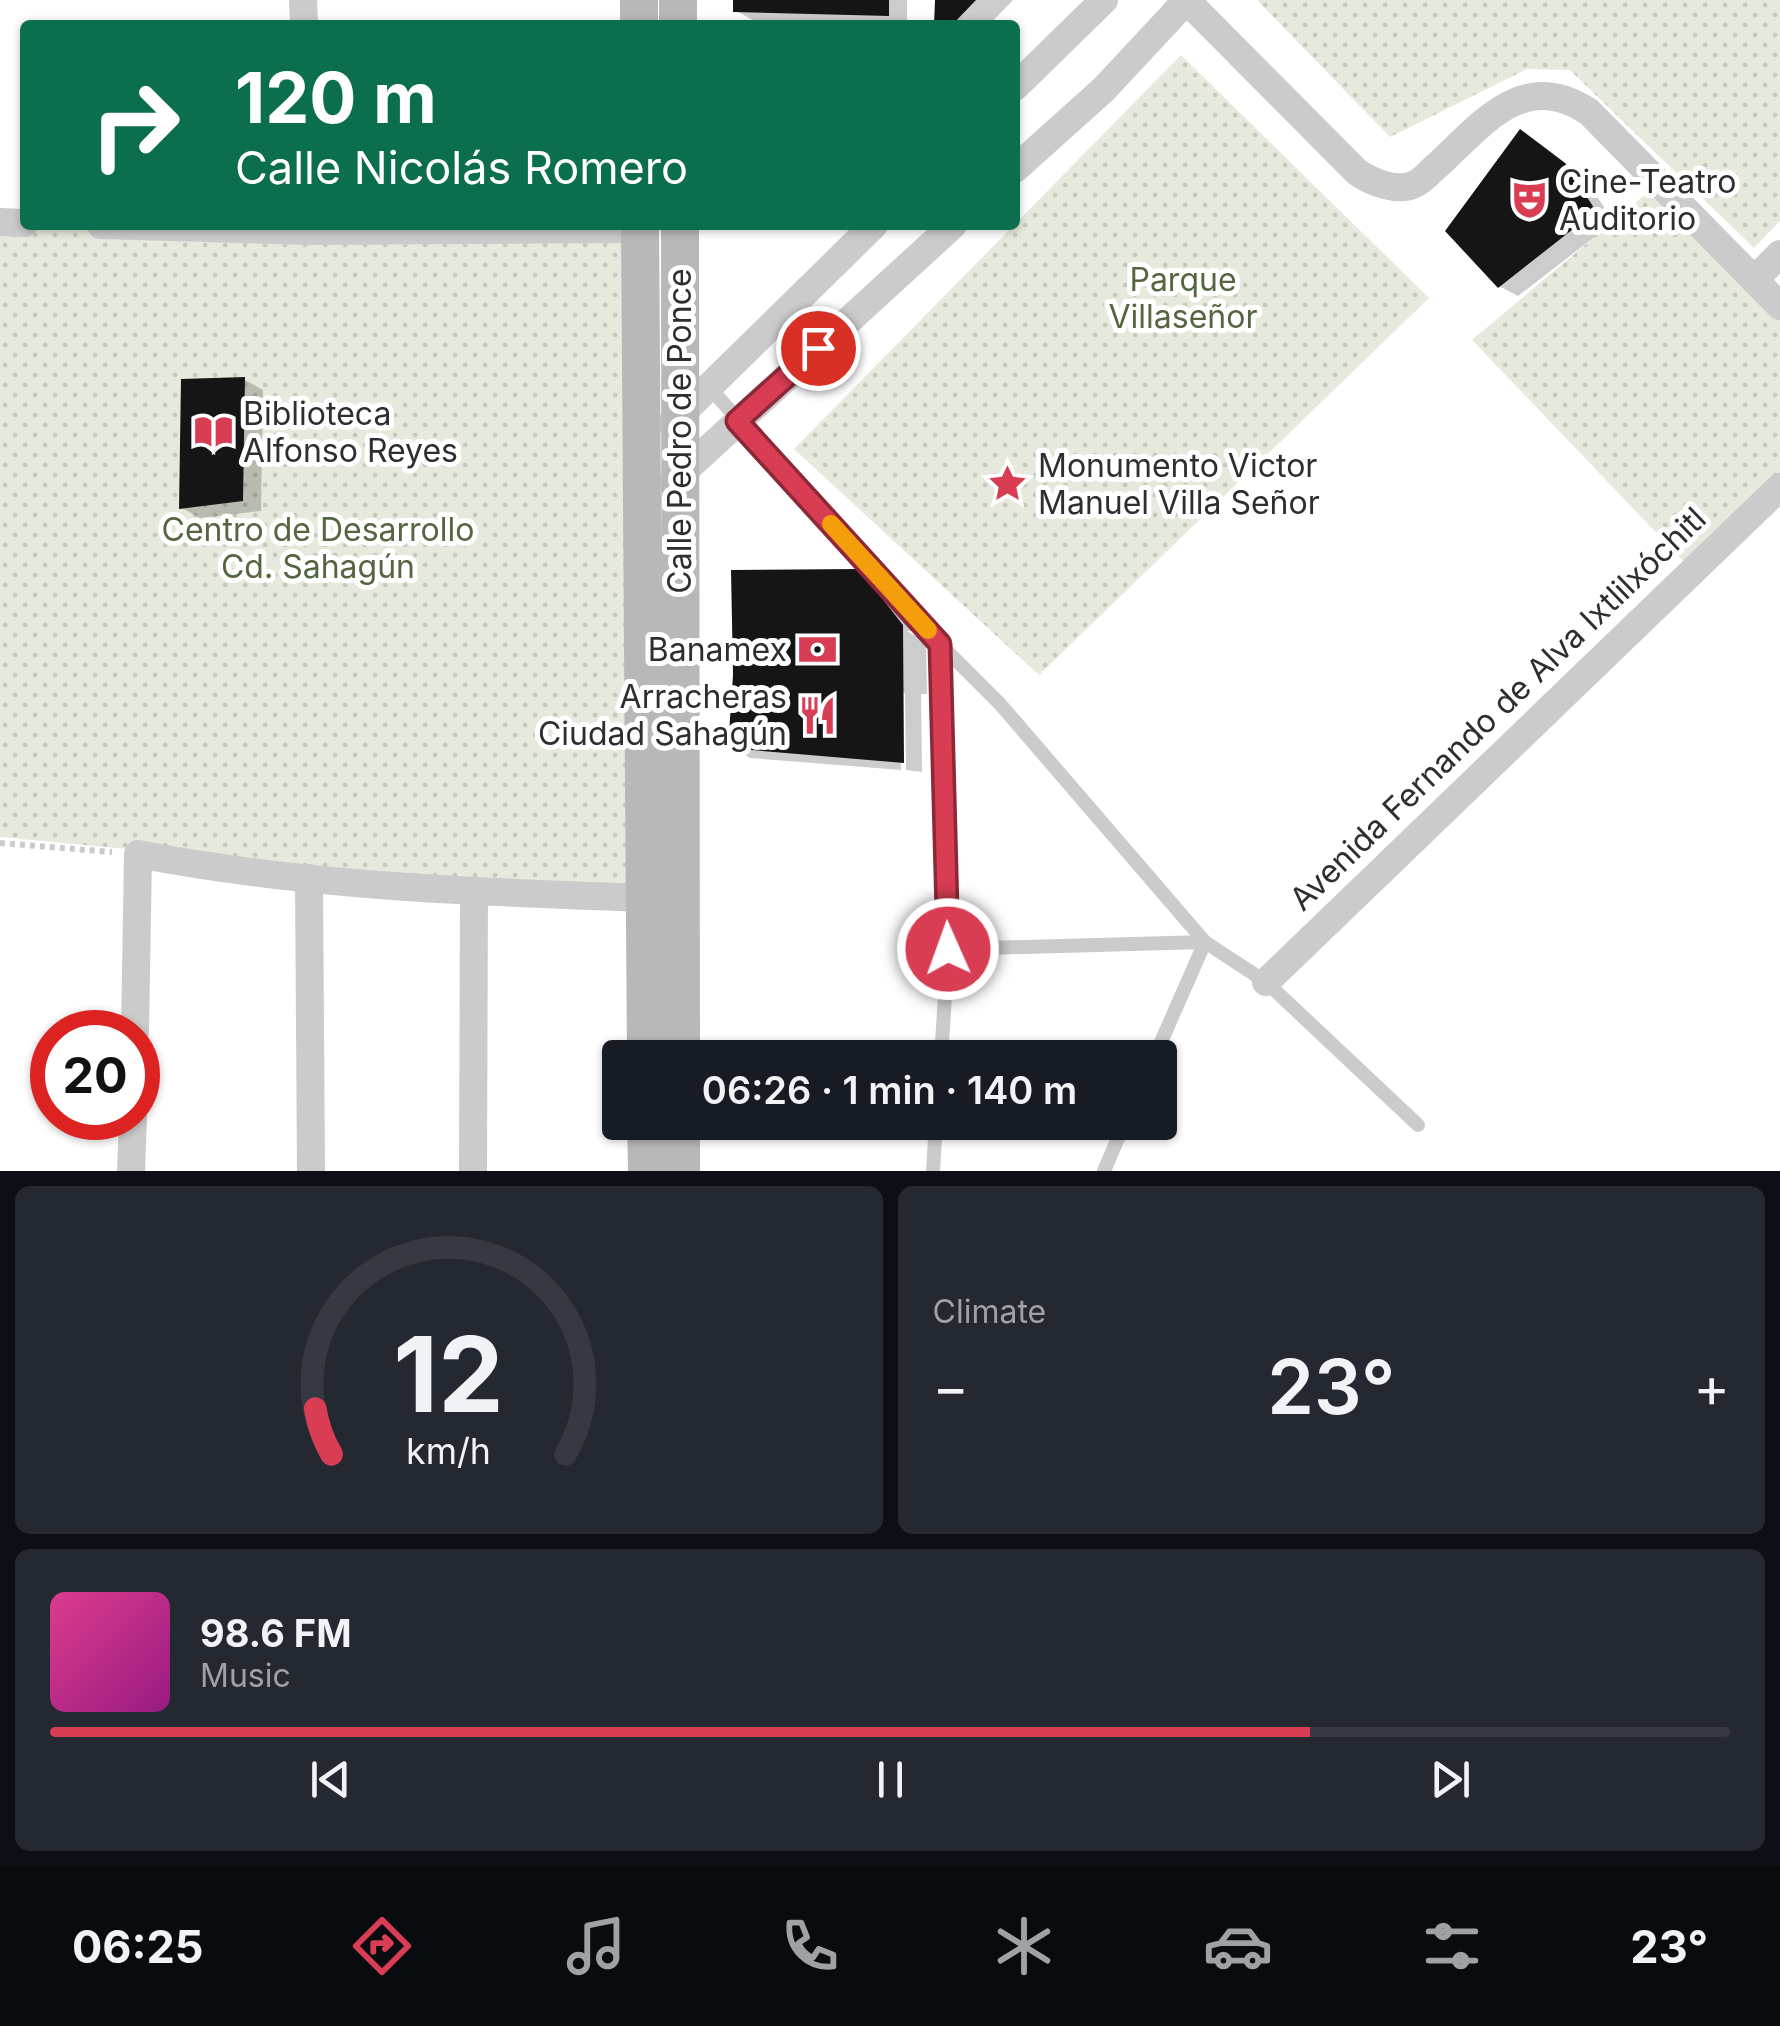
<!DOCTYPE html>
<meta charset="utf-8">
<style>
:root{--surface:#171b24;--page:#242831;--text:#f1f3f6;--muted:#9ea1a6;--line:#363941;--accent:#d83d54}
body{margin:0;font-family:Inter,sans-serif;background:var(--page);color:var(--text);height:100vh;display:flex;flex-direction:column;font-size:38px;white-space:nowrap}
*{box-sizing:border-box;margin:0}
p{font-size:32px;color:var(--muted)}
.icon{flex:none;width:55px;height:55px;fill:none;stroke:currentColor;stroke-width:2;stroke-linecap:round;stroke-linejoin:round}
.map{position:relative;height:1171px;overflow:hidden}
.sheet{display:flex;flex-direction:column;gap:15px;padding:15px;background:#0d0f14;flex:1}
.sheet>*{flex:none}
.top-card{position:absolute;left:20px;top:20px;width:1000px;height:210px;border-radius:10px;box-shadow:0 2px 8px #0004;background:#0b6e4f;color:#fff;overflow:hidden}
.speed{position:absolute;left:30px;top:1010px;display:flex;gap:20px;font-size:50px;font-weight:700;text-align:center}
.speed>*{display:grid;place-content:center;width:130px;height:130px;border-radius:50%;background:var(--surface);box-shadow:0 2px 8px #0004;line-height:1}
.speed .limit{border:15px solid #d22;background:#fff;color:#111}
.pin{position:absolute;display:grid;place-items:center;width:85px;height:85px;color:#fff;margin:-42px;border:5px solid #fff;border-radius:50%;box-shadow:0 2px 10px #0007}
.me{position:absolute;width:110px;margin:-55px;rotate:358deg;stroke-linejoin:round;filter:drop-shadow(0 0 8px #0008)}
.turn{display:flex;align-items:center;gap:35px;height:210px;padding:0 50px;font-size:45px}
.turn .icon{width:130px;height:130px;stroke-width:2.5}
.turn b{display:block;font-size:70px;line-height:85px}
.big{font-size:75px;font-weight:600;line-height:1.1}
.sheet .widget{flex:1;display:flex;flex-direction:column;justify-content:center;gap:15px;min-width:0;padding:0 35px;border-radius:15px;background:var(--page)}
.sheet .dial{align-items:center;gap:0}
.dial svg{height:260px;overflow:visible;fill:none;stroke:var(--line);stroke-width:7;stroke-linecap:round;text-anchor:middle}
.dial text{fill:var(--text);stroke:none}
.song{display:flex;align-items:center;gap:30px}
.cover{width:120px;height:120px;border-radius:15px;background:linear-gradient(135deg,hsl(330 70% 55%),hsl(310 70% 35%))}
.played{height:10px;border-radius:5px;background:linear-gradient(90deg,var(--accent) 75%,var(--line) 75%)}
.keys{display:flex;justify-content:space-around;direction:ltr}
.heat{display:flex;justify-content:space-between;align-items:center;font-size:55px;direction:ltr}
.sheet .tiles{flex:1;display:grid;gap:15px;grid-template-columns:1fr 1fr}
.widget:last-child{grid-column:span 2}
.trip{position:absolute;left:602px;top:1040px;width:575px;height:100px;border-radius:10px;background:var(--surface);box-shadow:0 2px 8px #0004;font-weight:600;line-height:100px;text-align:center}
.dock{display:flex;height:160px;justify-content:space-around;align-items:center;background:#090b0e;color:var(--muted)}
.dock .icon{width:70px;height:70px}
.dock .selected{color:var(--accent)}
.dock b{font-size:45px;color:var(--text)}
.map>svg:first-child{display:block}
.grass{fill:url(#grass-dots)}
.shadow{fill:#0003}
.building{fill:#151515}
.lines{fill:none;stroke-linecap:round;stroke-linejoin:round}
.path{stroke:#cbcbcb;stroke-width:6;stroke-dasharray:5 5;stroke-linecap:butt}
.lane{stroke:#cbcbcb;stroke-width:14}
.street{stroke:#cbcbcb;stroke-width:28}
.secondary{stroke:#b8b8b8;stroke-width:38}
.route-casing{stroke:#8c2837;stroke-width:25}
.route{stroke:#d83d54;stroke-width:18}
.slow{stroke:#f59e0b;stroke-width:18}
.labels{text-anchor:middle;stroke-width:10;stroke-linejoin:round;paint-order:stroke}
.poi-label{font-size:32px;fill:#2e2e2e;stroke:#fff;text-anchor:start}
.park-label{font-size:32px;fill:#54663f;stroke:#fff}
.street-label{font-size:32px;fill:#2e2e2e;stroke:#fff}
</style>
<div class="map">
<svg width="1780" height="1171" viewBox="0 0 1780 1171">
<defs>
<pattern id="grass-dots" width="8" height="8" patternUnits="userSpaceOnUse" patternTransform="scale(2.5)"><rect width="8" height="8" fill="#e5eadc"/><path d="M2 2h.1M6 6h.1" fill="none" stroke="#c5c9bd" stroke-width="1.8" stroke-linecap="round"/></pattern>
</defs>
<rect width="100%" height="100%" fill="#fff"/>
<path class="grass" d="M1257,0h523v221l-26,27 -184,-178 -43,-1 -137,68z
M1181,55l248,243 -390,377 -245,-226z
M1659,183l121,120v184l-88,83 -220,-230z
M0,228l640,8 5,662 -645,-61z"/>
<path class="shadow" d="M736,0h171v25l-153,-4 -19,-11z
M937,0h76l-24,25h-52z
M1539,143l45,34 30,45 -96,74 -19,-10z
M245,380l18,10 -2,121 -61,7 -18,-10z
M858,571l25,14 -1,8 30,38h-5l19,11 1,52h-6l1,78 -16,-2 -1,-77h-5l1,77 -151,-12 -19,-11z"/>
<path class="building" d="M733,0h156v16l-156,-4z
M935,0h41l-24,25h-18z
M1520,129l45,34 31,48 -98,77 -53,-57z
M245,377l-2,124 -64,8 2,-130z
M859,569l44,56 1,138 -176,-15 5,-73 -2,-105z"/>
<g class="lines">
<path class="path" d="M0,843l112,9"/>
<path class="lane" d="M709,387l231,257 60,60 205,238 61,40 152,143
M940,644l8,305 -7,109
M948,949l257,-7 -51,116
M933,1171l3,-49
M1104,1171l21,-49"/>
<path class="street" d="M303,0l1,25
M1186,0l171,172c15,10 40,21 58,12 9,-4 16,-14 24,-20 45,-42 85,-95 150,-52l191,194
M1015,87l89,-87
M1015,169l89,-80 83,-89
M0,222l25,1
M101,225l207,6 332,-2
M1754,280l26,-26
M672,423l202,-198
M672,482l281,-257
M309,878l2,293
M1266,982l514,-495
M135,1032l3,-178c166,32 338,38 507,44
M131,1171l2,-53
M473,1171l1,-279"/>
<path class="secondary" d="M639,0v25
M678,0v25
M640,225l6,833
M680,225l1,833
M646,1122l1,49
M681,1122v49"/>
</g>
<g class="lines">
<defs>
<path id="route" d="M818,348l-81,73 203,223 8,305"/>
</defs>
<use href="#route" class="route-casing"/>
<use href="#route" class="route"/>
<path class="slow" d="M831,524l97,106"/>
</g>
<defs>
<symbol id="theatre-bare" viewBox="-9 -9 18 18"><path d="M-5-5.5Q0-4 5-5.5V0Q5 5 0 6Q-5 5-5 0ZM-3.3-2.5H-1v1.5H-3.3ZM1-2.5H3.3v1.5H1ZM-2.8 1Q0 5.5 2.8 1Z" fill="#d83d54" stroke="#fff" stroke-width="2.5" paint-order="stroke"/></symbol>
<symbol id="library-bare" viewBox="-9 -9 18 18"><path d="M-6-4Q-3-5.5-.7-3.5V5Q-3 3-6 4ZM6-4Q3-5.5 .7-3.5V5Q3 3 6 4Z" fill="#d83d54" stroke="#fff" stroke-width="2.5" paint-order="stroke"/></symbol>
<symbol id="sight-bare" viewBox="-9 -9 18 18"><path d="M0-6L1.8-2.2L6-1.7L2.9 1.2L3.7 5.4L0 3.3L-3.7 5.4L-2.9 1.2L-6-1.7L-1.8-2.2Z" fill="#d83d54" stroke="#fff" stroke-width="2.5" paint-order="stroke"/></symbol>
<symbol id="bank-bare" viewBox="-9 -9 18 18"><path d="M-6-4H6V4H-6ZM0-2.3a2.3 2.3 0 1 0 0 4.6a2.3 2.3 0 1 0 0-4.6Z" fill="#d83d54" stroke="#fff" stroke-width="2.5" paint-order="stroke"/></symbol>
<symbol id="restaurant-bare" viewBox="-9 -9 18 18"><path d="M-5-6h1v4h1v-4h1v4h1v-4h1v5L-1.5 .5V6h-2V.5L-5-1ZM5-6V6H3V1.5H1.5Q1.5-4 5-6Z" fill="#d83d54" stroke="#fff" stroke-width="2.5" paint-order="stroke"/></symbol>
</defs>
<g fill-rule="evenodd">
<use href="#theatre-bare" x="1502" y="172" width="55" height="55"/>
<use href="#library-bare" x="186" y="404" width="55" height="55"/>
<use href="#sight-bare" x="980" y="456" width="55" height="55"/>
<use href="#bank-bare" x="790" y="622" width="55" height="55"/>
<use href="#restaurant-bare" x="790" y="688" width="55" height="55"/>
</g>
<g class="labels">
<g class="poi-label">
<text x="1559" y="193">Cine-Teatro<tspan x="1559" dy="37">Auditorio</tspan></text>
<text x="243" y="425">Biblioteca<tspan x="243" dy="37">Alfonso Reyes</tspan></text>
<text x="1038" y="477">Monumento Victor<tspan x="1038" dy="37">Manuel Villa Señor</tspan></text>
<text x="787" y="661" text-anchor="end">Banamex</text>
<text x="787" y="708" text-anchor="end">Arracheras<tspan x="787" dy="37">Ciudad Sahagún</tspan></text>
</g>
<g class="park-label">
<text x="1183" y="291">Parque<tspan x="1183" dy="37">Villaseñor</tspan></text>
<text x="318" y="541">Centro de Desarrollo<tspan x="318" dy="37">Cd. Sahagún</tspan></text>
</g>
<g class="street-label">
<text transform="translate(680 431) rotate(-90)" y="11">Calle Pedro de Ponce</text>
<text transform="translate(1498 709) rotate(-44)" y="11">Avenida Fernando de Alva Ixtlilxóchitl</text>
</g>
</g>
</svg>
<div class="speed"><div class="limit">20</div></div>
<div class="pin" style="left:818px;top:348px;background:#d93025"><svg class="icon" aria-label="arrive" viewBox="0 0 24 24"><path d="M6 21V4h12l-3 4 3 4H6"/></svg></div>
<svg class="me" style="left:948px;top:949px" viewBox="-20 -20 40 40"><circle r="17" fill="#d83d54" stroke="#fff" stroke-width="3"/><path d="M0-11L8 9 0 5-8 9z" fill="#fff"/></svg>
<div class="trip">06:26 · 1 min · 140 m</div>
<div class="top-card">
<div class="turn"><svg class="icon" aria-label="right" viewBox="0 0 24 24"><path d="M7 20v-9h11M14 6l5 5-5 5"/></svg><div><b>120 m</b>Calle Nicolás Romero</div></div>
</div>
</div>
<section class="sheet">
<div class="tiles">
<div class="widget dial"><svg viewBox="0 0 100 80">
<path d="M14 69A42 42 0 1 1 86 69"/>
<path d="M14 69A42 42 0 0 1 9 55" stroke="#d83d54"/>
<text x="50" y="56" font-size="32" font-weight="700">12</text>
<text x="50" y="72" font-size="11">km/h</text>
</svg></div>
<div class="widget"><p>Climate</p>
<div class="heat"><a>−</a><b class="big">23°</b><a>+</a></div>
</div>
<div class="widget">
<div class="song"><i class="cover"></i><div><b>98.6 FM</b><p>Music</p></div></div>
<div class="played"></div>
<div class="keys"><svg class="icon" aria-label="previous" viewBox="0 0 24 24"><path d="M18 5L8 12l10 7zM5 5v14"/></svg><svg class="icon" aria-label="pause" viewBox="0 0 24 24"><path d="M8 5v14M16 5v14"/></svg><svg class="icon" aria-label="next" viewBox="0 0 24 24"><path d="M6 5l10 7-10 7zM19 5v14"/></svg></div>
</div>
</div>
</section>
<nav class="dock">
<b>06:25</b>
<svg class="icon selected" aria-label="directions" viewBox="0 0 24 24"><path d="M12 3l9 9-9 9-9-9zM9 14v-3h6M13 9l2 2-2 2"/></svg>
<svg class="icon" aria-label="music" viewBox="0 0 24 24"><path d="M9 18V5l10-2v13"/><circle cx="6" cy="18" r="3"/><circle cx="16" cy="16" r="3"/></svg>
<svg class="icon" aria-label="phone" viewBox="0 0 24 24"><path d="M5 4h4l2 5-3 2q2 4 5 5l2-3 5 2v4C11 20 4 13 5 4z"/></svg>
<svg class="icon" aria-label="climate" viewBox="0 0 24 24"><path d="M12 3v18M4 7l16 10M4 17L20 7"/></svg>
<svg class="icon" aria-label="car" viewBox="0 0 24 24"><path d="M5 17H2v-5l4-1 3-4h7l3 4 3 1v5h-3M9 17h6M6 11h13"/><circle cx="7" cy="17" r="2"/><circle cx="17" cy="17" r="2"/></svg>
<svg class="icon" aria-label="filters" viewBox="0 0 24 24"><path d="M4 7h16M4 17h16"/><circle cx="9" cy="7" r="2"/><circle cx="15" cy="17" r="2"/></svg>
<b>23°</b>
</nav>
